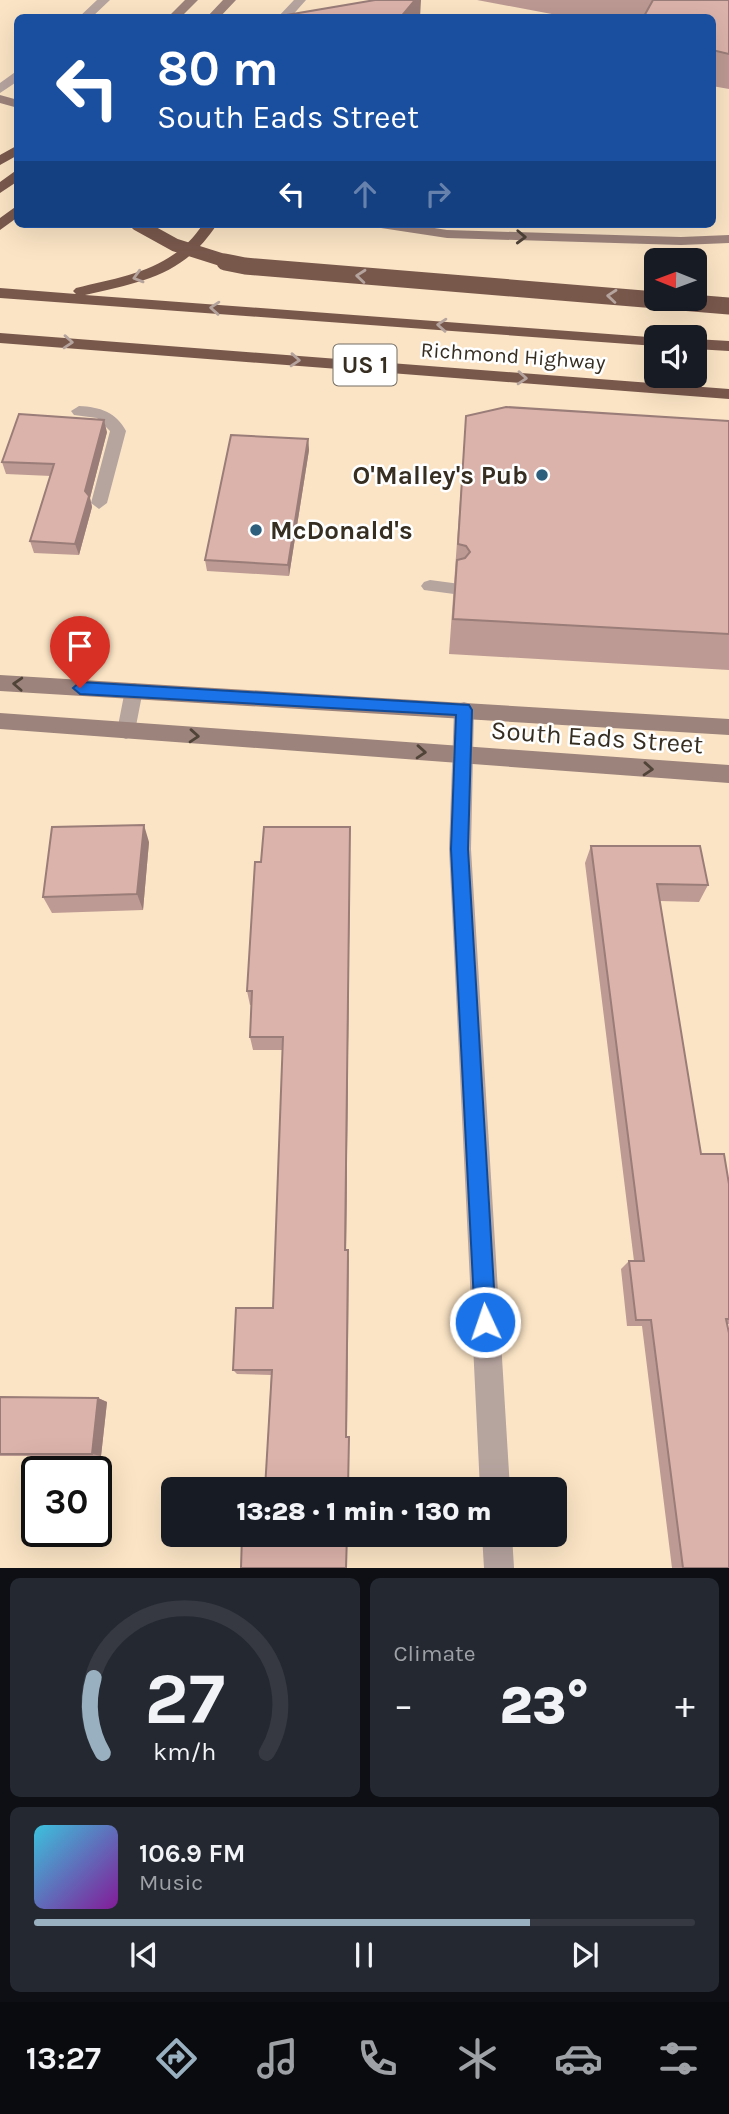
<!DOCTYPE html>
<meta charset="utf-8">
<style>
:root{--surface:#171b24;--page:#242831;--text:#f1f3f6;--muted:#9ea1a6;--line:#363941;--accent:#99b0c0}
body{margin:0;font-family:Karla,sans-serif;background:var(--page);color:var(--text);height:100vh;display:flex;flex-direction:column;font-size:26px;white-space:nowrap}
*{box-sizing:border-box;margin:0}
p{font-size:23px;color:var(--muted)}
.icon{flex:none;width:38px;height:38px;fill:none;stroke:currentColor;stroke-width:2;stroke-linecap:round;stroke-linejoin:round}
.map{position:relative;height:1568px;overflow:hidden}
.side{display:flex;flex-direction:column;gap:10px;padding:10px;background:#0d0f14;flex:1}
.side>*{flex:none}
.top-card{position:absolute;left:14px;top:14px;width:702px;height:214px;border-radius:10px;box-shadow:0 7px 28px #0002;background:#1a4fa0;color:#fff;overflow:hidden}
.needle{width:46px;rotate:271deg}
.controls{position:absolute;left:644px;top:248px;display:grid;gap:14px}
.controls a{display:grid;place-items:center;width:63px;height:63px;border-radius:10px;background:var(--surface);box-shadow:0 7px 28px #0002;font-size:35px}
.speed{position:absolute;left:21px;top:1456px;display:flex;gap:14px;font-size:35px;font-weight:700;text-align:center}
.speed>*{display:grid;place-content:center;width:91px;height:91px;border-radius:50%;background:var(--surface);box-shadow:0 7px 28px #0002;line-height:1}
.speed .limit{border:4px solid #111;border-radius:10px;background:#fff;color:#111}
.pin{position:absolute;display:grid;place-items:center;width:60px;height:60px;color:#fff;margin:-72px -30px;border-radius:50% 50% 50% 0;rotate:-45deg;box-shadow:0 0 7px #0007}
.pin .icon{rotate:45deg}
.me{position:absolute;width:77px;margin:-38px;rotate:357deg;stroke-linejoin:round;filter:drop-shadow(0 0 5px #0008)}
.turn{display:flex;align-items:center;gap:24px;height:147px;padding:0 28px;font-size:32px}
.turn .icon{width:91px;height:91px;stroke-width:2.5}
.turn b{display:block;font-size:49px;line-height:60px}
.lanes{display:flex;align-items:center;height:66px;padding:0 28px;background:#0003;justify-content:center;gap:35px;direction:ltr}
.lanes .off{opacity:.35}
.big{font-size:52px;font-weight:800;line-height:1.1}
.side .tile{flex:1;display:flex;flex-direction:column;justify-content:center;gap:10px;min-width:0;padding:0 24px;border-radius:10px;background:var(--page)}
.side .dial{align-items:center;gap:0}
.dial svg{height:182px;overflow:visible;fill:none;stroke:var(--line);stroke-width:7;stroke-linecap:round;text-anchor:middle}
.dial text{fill:var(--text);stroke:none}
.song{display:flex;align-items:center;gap:21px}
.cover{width:84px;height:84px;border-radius:10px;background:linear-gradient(135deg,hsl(190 70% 55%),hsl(290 70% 35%))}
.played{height:7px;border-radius:4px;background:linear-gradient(90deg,var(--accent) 75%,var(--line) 75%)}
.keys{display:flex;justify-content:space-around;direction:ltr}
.heat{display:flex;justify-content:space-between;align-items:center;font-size:38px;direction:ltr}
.side .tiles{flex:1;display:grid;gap:10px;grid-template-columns:1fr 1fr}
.tile:last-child{grid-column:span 2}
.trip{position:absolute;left:161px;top:1477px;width:406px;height:70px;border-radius:10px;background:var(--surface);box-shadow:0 7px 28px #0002;font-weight:800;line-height:70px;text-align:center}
.dock{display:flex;height:112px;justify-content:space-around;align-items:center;background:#090b0e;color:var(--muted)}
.dock .icon{width:49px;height:49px}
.dock .current{color:var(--accent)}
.dock b{font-size:32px;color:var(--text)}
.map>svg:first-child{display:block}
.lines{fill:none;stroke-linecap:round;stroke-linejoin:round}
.lane{fill:#b6a49f;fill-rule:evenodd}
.street{fill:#b6a49f;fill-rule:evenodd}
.secondary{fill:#9c837b;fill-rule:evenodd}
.highway{fill:#79584c;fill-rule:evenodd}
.highway-bridge-far1{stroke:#79584c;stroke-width:13}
.highway-bridge{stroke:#79584c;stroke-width:17}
.wall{fill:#bd9a93}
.shaded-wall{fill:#9a7d78}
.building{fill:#dcb3ab;stroke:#9a7d78;stroke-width:2}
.oneway{stroke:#504338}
.oneway2{stroke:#b5a39d}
.route{fill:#1a73e8;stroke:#114b97;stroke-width:2}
.poi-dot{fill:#2e5f7d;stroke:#fff;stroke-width:2.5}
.labels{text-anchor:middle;stroke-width:5;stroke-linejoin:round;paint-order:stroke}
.far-street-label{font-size:21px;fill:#372e22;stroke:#fff}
.shield{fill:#fff;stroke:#736d64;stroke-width:2}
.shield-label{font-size:24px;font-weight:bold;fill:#372e22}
.poi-label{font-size:26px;font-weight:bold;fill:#372e22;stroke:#fff;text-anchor:end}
.street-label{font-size:26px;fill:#372e22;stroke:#fff}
</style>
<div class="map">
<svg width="729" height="1568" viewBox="0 0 729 1568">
<rect width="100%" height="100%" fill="#fbe4c5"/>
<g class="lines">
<path class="lane" d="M79,406c21,1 37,6 47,25l-19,72 -8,6 -8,-6 19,-72 -13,-13 -23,-3 -3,-4z
M430,580l30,4 3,4 -3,4 -6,2 -30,-4 -3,-4 3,-4z
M134,683l6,2 3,5 -8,41 -2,5 -7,3 -7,-3 -2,-5 8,-41 3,-5z"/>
<path class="street" d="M97,0h13l-19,18h-13z
M294,0h12l-16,18h-13z
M18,70v11l-18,12v-10z
M464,702l7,2 3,6 -3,139 39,640h-30l-31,-640 5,-139 3,-6z
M482,1535h30l2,33h-30z"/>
<path class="secondary" d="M185,0h13l-18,18h-13z
M223,0h13l-17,18h-13z
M0,95l18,5v8l-18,-5z
M374,224h35l38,6 234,7 48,-2v8l-48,2 -234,-7 -66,-10z
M0,675l729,44v16l-729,-44z
M0,713l729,52v18l-729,-54z"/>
<path class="highway" d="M18,145v10l-18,10v-10z
M18,169v12l-18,12v-11z
M18,205v12l-18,13v-12z
M203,224h14c-33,52 -76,58 -132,71l577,43h-6v8l-656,-48v-10l76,6 -3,-3 3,-3c49,-12 97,-18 127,-64z
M0,333l729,56v10l-729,-56z
M695,339l34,2v10l-34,-2z"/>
<path class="highway-bridge-far1" d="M137,224l38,21 57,18"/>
<path class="highway-bridge" d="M225,262l20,4 484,40"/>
</g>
<path class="wall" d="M477,0h252v89l-17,-3v-68h-139z
M466,416l263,5v249l-280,-16z
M107,432l-17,66 2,9 -13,48 -45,-2 -4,-12 21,-65 -45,-2 -4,-12z
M308,439l1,11 -20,126 -82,-5 -2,-11z
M149,842l-6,68 -91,3 -9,-16z
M350,844l-4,406 3,8 -2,179h2v2l-1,50h-83l6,-114 -34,-1 -4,-4 40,-62 10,-258h-30l-3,-13 1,-32h-1l-3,-14 14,-129z
M591,846l117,39 -9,17 -39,-1 41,253 28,30v140h-2l2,244h-57l-30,-242h-15l-6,-57 8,-8h5l-49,-398z
M0,1397l98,1 9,4 -6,54h-101z"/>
<path class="shaded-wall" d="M415,0h6l-1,18h-20z
M104,420l3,12 -17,66 2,9 -13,48 -4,-11 10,-53z
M308,439l1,11 -20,126 -1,-11z
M144,825l5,17 -6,68 -6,-16z
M350,827v17l-4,414 -1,-8z
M98,1398l9,4 -6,54 -9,-2z"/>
<path class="building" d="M375,0h40l-15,18h-115l2,-3z
M653,0h76v54l-17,-4v-32h-69z
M506,407l223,14v213l-276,-15 4,-59 8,-2 5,-6 -4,-6 -8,-2 8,-128z
M19,414l85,6 -19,71 4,5 -14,48 -45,-3 24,-77 -52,-2z
M231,435l77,4 -20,126 -83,-5z
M144,825l-7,69 -94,3 9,-70z
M264,827h86l-5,423h3l-2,187h3l-1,52h-83l7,-119h-39l3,-62h37l10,-271h-33l2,-46h-5l8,-129h6z
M591,846h109l8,39 -51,-1 44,270h23l5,30v135h-3l3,14v235h-46l-32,-248h-15l-7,-59h15z
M0,1397l98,1 -6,56h-92z
M242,1535h105l-1,33h-105z"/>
<defs><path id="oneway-chevron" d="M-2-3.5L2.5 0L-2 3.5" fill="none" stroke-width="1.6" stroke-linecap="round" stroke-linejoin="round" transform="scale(1.75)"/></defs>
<g class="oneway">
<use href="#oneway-chevron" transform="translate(521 237) rotate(2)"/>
<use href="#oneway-chevron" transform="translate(18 684) rotate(-177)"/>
<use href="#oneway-chevron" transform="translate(194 736) rotate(4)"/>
<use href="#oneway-chevron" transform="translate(421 752) rotate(4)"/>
<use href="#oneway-chevron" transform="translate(648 769) rotate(4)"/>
</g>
<g class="oneway2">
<use href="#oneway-chevron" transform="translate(361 276) rotate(-175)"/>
<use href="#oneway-chevron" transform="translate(138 277) rotate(164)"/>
<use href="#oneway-chevron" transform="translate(612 296) rotate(-175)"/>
<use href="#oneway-chevron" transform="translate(215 308) rotate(-176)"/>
<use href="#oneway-chevron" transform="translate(442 325) rotate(-176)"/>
<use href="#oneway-chevron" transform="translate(68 342) rotate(4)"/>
<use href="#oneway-chevron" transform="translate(295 360) rotate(4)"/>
<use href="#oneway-chevron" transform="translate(522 378) rotate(4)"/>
</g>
<path class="route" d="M80,682l389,23 3,5 -4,139 28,473 -3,8 -8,3 -7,-3 -3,-8 -24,-473 5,-134 -376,-21 -7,-6z"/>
<g class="poi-dot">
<circle cx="542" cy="475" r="7"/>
<circle cx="256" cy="530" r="7"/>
</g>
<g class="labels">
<g class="far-street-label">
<text transform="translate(513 356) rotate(4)" y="7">Richmond Highway</text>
</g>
<rect class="shield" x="333.5" y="344.5" width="63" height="41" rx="5"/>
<g class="shield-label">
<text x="365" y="373">US 1</text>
</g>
<g class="poi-label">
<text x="528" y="484">O'Malley's Pub</text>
<text x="270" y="539" text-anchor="start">McDonald's</text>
</g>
<g class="street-label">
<text transform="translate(597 737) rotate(4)" y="9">South Eads Street</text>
</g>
</g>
</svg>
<div class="controls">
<a><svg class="needle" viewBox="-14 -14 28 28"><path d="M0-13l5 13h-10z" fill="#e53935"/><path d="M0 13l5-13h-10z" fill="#9ea1a6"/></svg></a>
<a><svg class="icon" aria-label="sound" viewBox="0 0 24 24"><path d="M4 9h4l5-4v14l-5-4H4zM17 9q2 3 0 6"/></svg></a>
</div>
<div class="speed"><div class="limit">30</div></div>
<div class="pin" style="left:80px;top:688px;background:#d93025"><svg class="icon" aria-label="arrive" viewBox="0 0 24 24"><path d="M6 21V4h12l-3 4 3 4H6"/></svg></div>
<svg class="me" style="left:485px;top:1322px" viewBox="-20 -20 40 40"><circle r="17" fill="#1a73e8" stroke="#fff" stroke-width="3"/><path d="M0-11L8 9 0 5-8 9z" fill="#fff"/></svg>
<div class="trip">13:28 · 1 min · 130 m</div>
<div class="top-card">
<div class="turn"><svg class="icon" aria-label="left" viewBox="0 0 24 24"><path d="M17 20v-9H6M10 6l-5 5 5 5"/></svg><div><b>80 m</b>South Eads Street</div></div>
<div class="lanes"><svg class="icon" aria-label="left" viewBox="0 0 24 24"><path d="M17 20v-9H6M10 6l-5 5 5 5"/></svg><svg class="icon off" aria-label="ahead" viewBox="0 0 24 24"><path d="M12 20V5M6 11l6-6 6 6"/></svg><svg class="icon off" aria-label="right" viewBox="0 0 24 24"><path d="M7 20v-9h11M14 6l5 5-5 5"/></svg></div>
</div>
</div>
<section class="side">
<div class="tiles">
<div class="tile dial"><svg viewBox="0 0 100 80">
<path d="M14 69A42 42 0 1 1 86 69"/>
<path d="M14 69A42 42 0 0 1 10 36" stroke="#99b0c0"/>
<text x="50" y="56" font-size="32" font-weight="700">27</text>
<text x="50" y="72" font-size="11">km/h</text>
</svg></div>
<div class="tile"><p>Climate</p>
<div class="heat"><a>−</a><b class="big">23°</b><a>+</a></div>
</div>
<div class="tile">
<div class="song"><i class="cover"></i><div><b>106.9 FM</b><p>Music</p></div></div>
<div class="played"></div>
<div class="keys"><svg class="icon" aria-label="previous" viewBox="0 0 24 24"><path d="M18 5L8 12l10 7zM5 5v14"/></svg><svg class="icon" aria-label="pause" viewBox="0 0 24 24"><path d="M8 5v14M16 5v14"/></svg><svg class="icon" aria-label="next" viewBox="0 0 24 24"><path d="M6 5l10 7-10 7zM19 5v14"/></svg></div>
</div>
</div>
</section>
<nav class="dock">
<b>13:27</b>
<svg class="icon current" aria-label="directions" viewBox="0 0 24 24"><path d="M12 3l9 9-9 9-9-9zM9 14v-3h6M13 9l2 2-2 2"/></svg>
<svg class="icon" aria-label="music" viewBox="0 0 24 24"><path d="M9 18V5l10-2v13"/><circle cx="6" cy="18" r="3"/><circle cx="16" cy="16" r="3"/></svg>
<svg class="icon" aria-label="phone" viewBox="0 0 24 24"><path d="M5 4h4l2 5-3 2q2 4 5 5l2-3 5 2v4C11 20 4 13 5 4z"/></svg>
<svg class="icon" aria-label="climate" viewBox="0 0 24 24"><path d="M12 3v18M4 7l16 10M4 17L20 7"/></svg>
<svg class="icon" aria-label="car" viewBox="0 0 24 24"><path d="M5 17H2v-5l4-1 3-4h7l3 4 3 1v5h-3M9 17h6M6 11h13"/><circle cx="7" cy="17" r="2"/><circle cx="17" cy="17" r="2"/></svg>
<svg class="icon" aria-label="filters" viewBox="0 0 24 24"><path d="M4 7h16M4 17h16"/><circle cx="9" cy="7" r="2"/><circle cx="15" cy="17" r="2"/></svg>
</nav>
